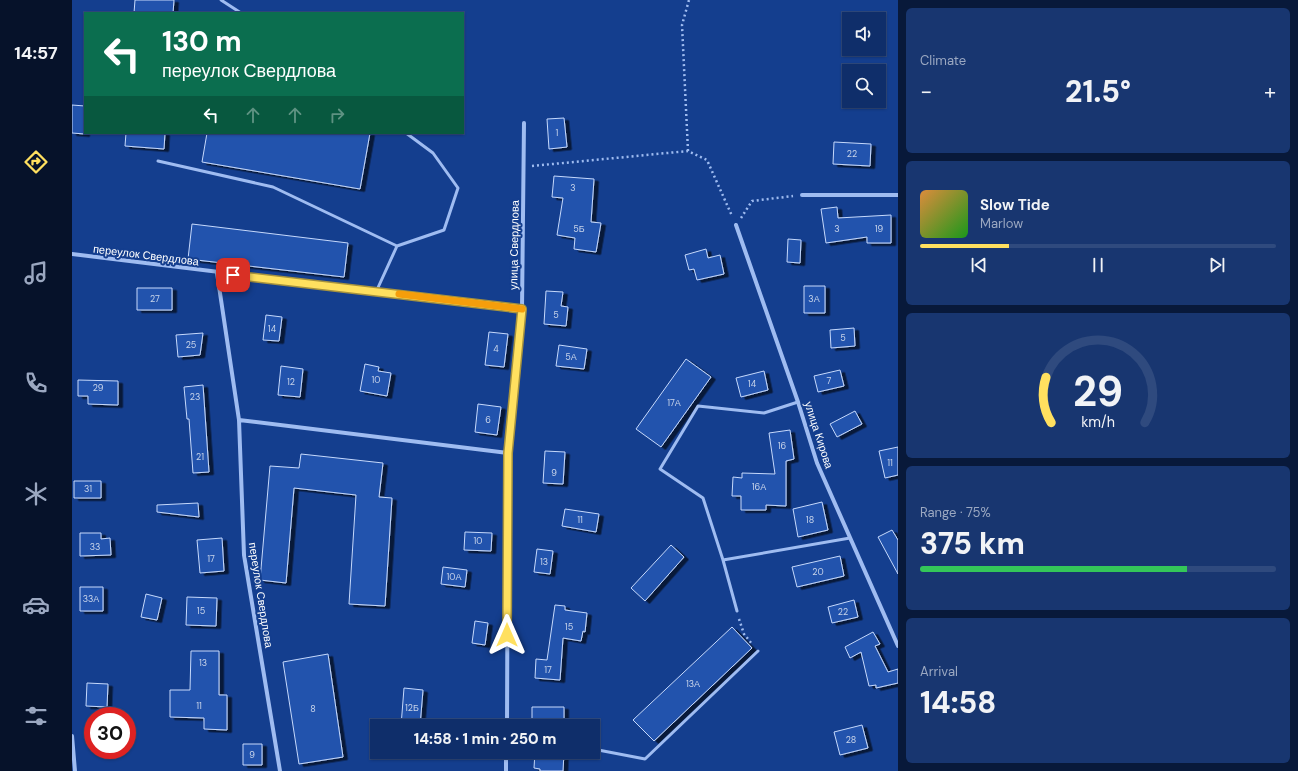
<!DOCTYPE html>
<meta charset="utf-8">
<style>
:root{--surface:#0f2e6a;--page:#183670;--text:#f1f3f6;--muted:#9ba8c1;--line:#2f4a7e;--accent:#ffe05f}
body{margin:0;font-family:"DM Sans",sans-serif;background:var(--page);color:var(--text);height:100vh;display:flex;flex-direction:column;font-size:15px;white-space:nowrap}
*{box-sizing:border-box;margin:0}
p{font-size:13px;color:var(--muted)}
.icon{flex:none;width:22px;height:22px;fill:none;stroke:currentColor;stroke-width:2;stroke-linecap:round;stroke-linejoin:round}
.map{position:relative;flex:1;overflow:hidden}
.sheet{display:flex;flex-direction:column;gap:8px;padding:8px;background:#08193a;width:400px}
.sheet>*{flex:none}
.hud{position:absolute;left:12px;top:12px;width:380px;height:122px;border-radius:0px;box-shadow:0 1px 3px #0004,0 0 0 1px var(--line);background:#0b6e4f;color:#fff;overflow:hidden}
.fabs{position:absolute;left:770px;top:12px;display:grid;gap:8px}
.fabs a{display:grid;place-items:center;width:44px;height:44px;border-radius:0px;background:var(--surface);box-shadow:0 1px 3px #0004,0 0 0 1px var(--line);font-size:20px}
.speed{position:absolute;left:12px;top:707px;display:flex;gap:8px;font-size:20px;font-weight:700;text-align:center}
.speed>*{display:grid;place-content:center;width:52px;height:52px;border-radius:50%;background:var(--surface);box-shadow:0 1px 3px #0004,0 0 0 1px var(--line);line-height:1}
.speed .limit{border:6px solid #d22;background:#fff;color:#111}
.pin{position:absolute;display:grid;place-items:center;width:34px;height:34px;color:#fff;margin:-17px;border-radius:8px;box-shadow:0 2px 6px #0006}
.me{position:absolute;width:44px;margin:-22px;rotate:0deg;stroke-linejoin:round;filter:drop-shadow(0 0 3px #0008)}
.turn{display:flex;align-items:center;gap:14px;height:84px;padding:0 12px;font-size:18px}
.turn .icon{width:52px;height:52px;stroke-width:2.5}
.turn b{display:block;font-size:28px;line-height:34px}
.lanes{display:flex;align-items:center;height:38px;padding:0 12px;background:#0003;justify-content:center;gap:20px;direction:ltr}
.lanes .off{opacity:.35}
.big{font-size:30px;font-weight:800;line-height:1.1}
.sheet .tile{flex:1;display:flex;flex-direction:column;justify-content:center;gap:6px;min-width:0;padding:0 14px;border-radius:6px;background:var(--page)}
.sheet .dial{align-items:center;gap:0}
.dial svg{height:104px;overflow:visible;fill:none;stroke:var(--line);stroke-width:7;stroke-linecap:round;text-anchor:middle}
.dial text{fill:var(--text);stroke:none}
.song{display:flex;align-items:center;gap:12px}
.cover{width:48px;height:48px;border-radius:6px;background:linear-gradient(135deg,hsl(30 70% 55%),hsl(120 70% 35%))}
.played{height:4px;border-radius:2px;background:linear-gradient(90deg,var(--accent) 25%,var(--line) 25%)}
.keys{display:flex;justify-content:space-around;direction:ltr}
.heat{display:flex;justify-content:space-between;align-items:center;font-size:22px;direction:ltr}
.charge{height:6px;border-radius:3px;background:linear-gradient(90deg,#34c759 75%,var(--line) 0)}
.trip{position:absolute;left:298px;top:719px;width:230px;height:40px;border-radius:0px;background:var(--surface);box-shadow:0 1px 3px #0004,0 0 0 1px var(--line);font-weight:800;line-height:40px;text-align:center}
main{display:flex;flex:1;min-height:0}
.tab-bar{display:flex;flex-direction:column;width:72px;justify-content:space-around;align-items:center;background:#06122a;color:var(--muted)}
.tab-bar .icon{width:28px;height:28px}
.tab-bar .current{color:var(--accent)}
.tab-bar b{font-size:18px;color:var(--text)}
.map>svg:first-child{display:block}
.building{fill:#2253ad;stroke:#c6d9fc;filter:url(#shadow)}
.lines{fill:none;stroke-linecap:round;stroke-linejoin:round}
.path{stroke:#9fbcf1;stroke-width:2.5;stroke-dasharray:2 3;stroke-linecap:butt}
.lane{stroke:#9fbcf1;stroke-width:3}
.street{stroke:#9fbcf1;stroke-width:4}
.route-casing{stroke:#a6923e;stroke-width:10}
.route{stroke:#ffe05f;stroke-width:7}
.slow{stroke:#f59e0b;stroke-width:7}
.labels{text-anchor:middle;stroke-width:4;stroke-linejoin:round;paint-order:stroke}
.number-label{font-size:9px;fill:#c8d4ea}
.street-label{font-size:11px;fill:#fff;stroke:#143e8e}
</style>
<main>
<nav class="tab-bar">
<b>14:57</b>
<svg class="icon current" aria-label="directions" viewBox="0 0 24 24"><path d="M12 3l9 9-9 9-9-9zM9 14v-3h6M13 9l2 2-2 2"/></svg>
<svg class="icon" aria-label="music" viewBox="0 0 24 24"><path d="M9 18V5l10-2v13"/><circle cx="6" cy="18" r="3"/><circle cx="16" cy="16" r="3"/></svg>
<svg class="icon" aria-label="phone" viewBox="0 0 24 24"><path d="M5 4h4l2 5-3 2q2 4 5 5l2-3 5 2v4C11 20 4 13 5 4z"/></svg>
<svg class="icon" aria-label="climate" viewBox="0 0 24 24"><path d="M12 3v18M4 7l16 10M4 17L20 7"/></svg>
<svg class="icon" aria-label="car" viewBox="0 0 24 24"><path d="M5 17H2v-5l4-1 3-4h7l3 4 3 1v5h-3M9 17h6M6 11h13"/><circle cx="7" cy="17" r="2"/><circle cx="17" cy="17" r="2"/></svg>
<svg class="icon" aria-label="filters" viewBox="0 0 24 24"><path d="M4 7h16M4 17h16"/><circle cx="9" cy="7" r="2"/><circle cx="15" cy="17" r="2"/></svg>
</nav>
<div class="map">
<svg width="826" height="771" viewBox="0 0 826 771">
<defs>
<filter id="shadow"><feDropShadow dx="4.5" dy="2.5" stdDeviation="0" flood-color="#0009"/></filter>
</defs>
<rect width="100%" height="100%" fill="#143e8e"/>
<path class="building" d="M63,0h39l-1,13h-39z
M0,105l13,1v28l-13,-1z
M492,118l3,29 -18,2 -2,-30z
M54,133h39l-1,16 -39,-3z
M135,133h163l-10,56 -158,-27z
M762,142l37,2 -1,22 -37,-2z
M482,176l40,3 -3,43 10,1 -5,29 -22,-3 1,-11 -18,-3 6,-37 -11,-1z
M765,207l1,11 53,-3v28h-24v-6l-41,6 -5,-34z
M120,224l156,19 -4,34 -156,-18z
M716,239l13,1 -1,23 -13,-1z
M634,249l2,9 12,-3 4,19 -27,6 -3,-11 -5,1 -4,-15z
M732,286h21v27h-21z
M65,288h35v22h-35z
M474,291l17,1 -2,14 7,1 -2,19 -22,-2z
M194,315l16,2 -3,24 -16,-1z
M782,328l1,18 -24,2 -1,-18z
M417,332l19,2 -4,33 -19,-2z
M131,333l-3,22 -22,2 -2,-22z
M487,345l28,4 -3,20 -28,-3z
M614,359l25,18 -50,70 -25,-18z
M293,364l14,3 -1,4 13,2 -4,23 -27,-5z
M209,366l22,3 -3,28 -22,-2z
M768,370l4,16 -26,6 -4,-16z
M692,371l4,19 -27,7 -5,-19z
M6,380l40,1v24l-30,-1v-8h-10z
M131,385l6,87 -16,1 -4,-54h-2l-3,-32z
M406,404l23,3 -4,28 -22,-3z
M783,411l7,13 -25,13 -7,-13z
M718,430l4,29 -8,2v45l-20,-1v5h-25v-14h-9l1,-19 9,1v-5l33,1 -6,-41z
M826,447v28l-13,3 -6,-27z
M473,451l20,1 -2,32 -20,-1z
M229,454l82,9 -4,34 13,1 -7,108 -36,-2 7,-109 -62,-7 -8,95 -26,-3 10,-114 29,2z
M2,481h27v17h-27z
M750,502l6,28 -30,7 -5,-28z
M126,503l1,14 -42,-5v-7z
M493,509l34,5 -3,18 -34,-6z
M820,530l6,10v34l-20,-37z
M393,532l27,1 -1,18 -27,-1z
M8,533h21v6l9,-1 1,17 -31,1z
M150,538l2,33 -24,2 -3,-33z
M599,545l13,12 -39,44 -14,-13z
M465,549l16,2 -3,23 -16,-2z
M768,556l4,20 -47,11 -5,-20z
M371,567l24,3 -2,17 -24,-3z
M8,587h23v24h-23z
M74,594l16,4 -5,22 -16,-3z
M115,597l30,1 -1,28 -30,-1z
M782,600l4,17 -26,6 -4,-16z
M483,605l10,1v4l22,3 -2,19 -2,-1 -2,10 -18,-3 -3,42 -25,-2 1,-19 11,1z
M403,621l13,2 -3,22 -13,-2z
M660,627l20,21 -98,93 -21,-21z
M801,632l7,12 -5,2 13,26 10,-3v14l-22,5v-3l-7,1 -8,-34 -11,6 -5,-11z
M119,651h28v44h8v35l-23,-1v-11l-34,-1v-27h20z
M256,654l15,103 -44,7 -16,-102z
M15,683l21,1 -1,23 -21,-1z
M332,688l19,2 -3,36h-19z
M460,707h32v17h-32z
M790,725l6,23 -28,7 -6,-23z
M171,744h19v21h-19z
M463,752h29l-1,19h-23v-2l-6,-1z"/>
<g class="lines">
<path class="path" d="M616,151l-6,-126 7,-25
M460,166l156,-15 19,9 25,56
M669,218l11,-17 41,-5
M667,619l5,15 8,10"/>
<path class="lane" d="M149,0l20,13
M86,161l115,26 124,59
M304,292l21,-46 47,-16 14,-42 -25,-35 -27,-20
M651,560l-20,-62 -43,-29 38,-63 66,7 34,-11
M665,611l-14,-51 127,-22
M521,749l52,10 113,-108"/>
<path class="street" d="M730,195h96
M664,225l62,177 19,61 81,183
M0,254l450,55
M145,273l22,147 5,135 36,216
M167,420l269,33
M435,726l1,-273 14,-144 2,-186
M0,736l3,35
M434,771v-19"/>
</g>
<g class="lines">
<defs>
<path id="route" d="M161,275l289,34 -14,144 -1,182"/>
</defs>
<use href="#route" class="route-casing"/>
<use href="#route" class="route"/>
<path class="slow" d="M327,294l123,15"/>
</g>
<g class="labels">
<g class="number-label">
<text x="485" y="136">1</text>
<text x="780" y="157">22</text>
<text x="501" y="191">3</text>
<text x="507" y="232">5Б</text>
<text x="765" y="232">3</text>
<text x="807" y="232">19</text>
<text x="83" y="302">27</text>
<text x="742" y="302">3А</text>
<text x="484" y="318">5</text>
<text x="200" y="332">14</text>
<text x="771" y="341">5</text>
<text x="119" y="348">25</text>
<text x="424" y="352">4</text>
<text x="499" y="360">5А</text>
<text x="304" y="383">10</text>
<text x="757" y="384">7</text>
<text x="219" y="385">12</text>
<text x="680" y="387">14</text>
<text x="26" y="391">29</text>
<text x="123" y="400">23</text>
<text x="602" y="406">17А</text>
<text x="416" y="423">6</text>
<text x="710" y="449">16</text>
<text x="128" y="460">21</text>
<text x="818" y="466">11</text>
<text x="482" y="476">9</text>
<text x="687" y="490">16А</text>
<text x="16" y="492">31</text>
<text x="508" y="523">11</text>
<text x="738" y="523">18</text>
<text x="406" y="544">10</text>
<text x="23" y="550">33</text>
<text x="139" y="562">17</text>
<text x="472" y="565">13</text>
<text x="746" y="575">20</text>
<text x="382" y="580">10А</text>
<text x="19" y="602">33А</text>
<text x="129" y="614">15</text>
<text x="771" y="615">22</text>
<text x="497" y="630">15</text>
<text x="131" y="666">13</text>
<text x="476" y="673">17</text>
<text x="621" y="687">13А</text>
<text x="127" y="709">11</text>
<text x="340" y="711">12Б</text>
<text x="241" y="712">8</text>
<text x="779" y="743">28</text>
<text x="180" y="758">9</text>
</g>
<g class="street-label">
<text transform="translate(442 245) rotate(-89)" y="4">улица Свердлова</text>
<text transform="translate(74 255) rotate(7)" y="4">переулок Свердлова</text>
<text transform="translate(747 435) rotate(72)" y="4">улица Кирова</text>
<text transform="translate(189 595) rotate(81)" y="4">переулок Свердлова</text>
</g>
</g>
</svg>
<div class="fabs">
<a><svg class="icon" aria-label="sound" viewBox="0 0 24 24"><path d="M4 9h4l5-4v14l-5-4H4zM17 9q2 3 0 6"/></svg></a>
<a><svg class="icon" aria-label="search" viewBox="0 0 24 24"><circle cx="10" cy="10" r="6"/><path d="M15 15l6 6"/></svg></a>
</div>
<div class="speed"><div class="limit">30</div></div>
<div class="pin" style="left:161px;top:275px;background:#d93025"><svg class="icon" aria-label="arrive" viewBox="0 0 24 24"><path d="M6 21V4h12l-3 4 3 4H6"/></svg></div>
<svg class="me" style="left:435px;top:635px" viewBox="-20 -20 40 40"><path d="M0-17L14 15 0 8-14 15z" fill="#ffe05f" stroke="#fff" stroke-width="4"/></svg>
<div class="trip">14:58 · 1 min · 250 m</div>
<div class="hud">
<div class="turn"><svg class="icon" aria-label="left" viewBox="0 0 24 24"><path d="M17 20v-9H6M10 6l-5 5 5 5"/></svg><div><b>130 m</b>переулок Свердлова</div></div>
<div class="lanes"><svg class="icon" aria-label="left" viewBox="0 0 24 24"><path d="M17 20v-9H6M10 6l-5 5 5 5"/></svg><svg class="icon off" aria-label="ahead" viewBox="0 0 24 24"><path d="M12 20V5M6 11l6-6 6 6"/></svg><svg class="icon off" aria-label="ahead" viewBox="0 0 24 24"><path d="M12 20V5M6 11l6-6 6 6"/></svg><svg class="icon off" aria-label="right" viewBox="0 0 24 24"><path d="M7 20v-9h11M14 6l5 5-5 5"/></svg></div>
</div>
</div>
<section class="sheet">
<div class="tile"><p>Climate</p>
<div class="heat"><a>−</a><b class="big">21.5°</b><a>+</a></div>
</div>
<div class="tile">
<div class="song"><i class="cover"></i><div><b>Slow Tide</b><p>Marlow</p></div></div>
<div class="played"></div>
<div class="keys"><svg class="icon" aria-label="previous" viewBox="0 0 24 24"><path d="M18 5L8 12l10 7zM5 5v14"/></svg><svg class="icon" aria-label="pause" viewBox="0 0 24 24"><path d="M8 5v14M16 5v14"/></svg><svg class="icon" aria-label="next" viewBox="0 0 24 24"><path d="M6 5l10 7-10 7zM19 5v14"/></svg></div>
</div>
<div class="tile dial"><svg viewBox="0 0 100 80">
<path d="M14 69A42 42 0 1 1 86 69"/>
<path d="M14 69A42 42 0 0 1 10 34" stroke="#ffe05f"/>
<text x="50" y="56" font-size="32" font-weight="700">29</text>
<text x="50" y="72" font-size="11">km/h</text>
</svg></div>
<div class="tile"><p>Range · 75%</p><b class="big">375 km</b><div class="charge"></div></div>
<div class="tile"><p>Arrival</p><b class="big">14:58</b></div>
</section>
</main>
